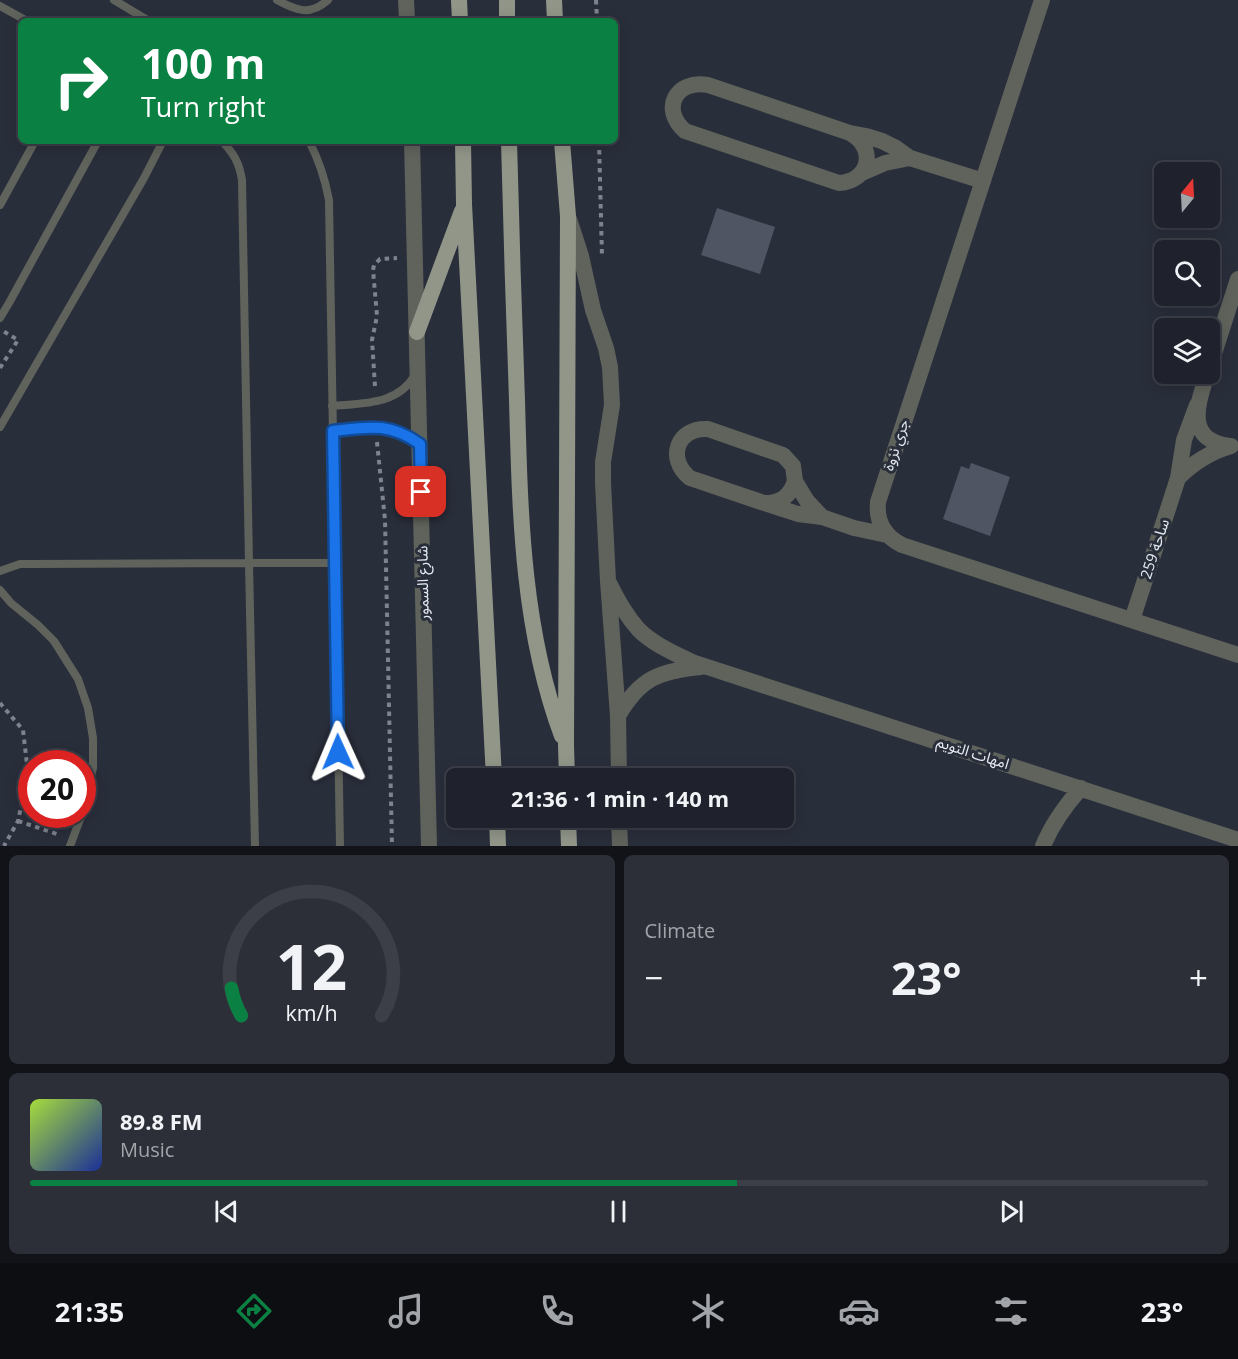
<!DOCTYPE html>
<meta charset="utf-8">
<style>
:root{--surface:#1f222c;--page:#2c2f38;--text:#f1f3f6;--muted:#a1a4a9;--line:#3c3f48;--accent:#0b8043}
body{margin:0;font-family:"Open Sans","Noto Sans Arabic",sans-serif;background:var(--page);color:var(--text);height:100vh;display:flex;flex-direction:column;font-size:22px;white-space:nowrap}
*{box-sizing:border-box;margin:0}
p{font-size:20px;color:var(--muted)}
.icon{flex:none;width:33px;height:33px;fill:none;stroke:currentColor;stroke-width:2;stroke-linecap:round;stroke-linejoin:round}
.map{position:relative;height:846px;overflow:hidden}
.side{display:flex;flex-direction:column;gap:9px;padding:9px;background:#111318;flex:1}
.side>*{flex:none}
.top-card{position:absolute;left:18px;top:18px;width:600px;height:126px;border-radius:9px;box-shadow:0 3px 15px #0003,0 0 0 2px var(--line);background:#0b8043;color:#fff;overflow:hidden}
.needle{width:39px;rotate:18deg}
.controls{position:absolute;left:1154px;top:162px;display:grid;gap:12px}
.controls a{display:grid;place-items:center;width:66px;height:66px;border-radius:9px;background:var(--surface);box-shadow:0 3px 15px #0003,0 0 0 2px var(--line);font-size:30px}
.speed{position:absolute;left:18px;top:750px;display:flex;gap:12px;font-size:30px;font-weight:700;text-align:center}
.speed>*{display:grid;place-content:center;width:78px;height:78px;border-radius:50%;background:var(--surface);box-shadow:0 3px 15px #0003,0 0 0 2px var(--line);line-height:1}
.speed .limit{border:9px solid #d22;background:#fff;color:#111}
.pin{position:absolute;display:grid;place-items:center;width:51px;height:51px;color:#fff;margin:-26px;border-radius:12px;box-shadow:0 3px 9px #0006}
.me{position:absolute;width:66px;margin:-33px;rotate:359deg;stroke-linejoin:round;filter:drop-shadow(0 0 4px #0008)}
.turn{display:flex;align-items:center;gap:21px;height:126px;padding:0 24px;font-size:27px}
.turn .icon{width:78px;height:78px;stroke-width:2.5}
.turn b{display:block;font-size:42px;line-height:51px}
.big{font-size:45px;font-weight:700;line-height:1.1}
.side .tile{flex:1;display:flex;flex-direction:column;justify-content:center;gap:9px;min-width:0;padding:0 21px;border-radius:9px;background:var(--page)}
.side .dial{align-items:center;gap:0}
.dial svg{height:156px;overflow:visible;fill:none;stroke:var(--line);stroke-width:7;stroke-linecap:round;text-anchor:middle}
.dial text{fill:var(--text);stroke:none}
.song{display:flex;align-items:center;gap:18px}
.cover{width:72px;height:72px;border-radius:9px;background:linear-gradient(135deg,hsl(80 70% 55%),hsl(230 70% 35%))}
.played{height:6px;border-radius:3px;background:linear-gradient(90deg,var(--accent) 60%,var(--line) 60%)}
.keys{display:flex;justify-content:space-around;direction:ltr}
.heat{display:flex;justify-content:space-between;align-items:center;font-size:33px;direction:ltr}
.side .tiles{flex:1;display:grid;gap:9px;grid-template-columns:1fr 1fr}
.tile:last-child{grid-column:span 2}
.trip{position:absolute;left:446px;top:768px;width:348px;height:60px;border-radius:9px;background:var(--surface);box-shadow:0 3px 15px #0003,0 0 0 2px var(--line);font-weight:700;line-height:60px;text-align:center}
.tab-bar{display:flex;height:96px;justify-content:space-around;align-items:center;background:#0c0e12;color:var(--muted)}
.tab-bar .icon{width:42px;height:42px}
.tab-bar .selected{color:var(--accent)}
.tab-bar b{font-size:27px;color:var(--text)}
.map>svg:first-child{display:block}
.building{fill:#4f5563}
.lines{fill:none;stroke-linecap:round;stroke-linejoin:round}
.path{stroke:#7e838e;stroke-width:4;stroke-dasharray:4.5 4.5;stroke-linecap:butt}
.service{stroke:#60635c;stroke-width:8}
.minor{stroke:#60635c;stroke-width:16}
.primary{stroke:#919689;stroke-width:16}
.route-casing{stroke:#114b97;stroke-width:15}
.route{stroke:#1a73e8;stroke-width:10}
.labels{text-anchor:middle;stroke-width:6;stroke-linejoin:round;paint-order:stroke}
.street-label{font-size:15px;fill:#e6eaf2;stroke:#292e3b}
</style>
<div class="map">
<svg width="1238" height="846" viewBox="0 0 1238 846">
<rect width="100%" height="100%" fill="#292e3b"/>
<path class="building" d="M717,208l58,19 -15,47 -59,-19z
M971,463l39,14 -20,59 -47,-17 18,-53 8,3z"/>
<g class="lines">
<path class="path" d="M596,0l1,21
M599,141l3,115
M0,368l18,-28 -15,-9
M375,386l-3,-46 5,-24 -4,-46 1,-5 6,-6 17,-1
M377,442l8,78 7,326
M0,703l23,27 5,43 -10,48 -14,25
M18,821l42,14"/>
<path class="service" d="M114,0l35,21
M277,0c20,11 33,16 51,0
M0,6l27,15
M222,141c12,13 17,21 20,39l7,383h86
M309,141c10,19 16,38 20,59l11,646
M0,205l35,-64
M0,318l9,-15 89,-162
M332,406c31,-3 66,-1 83,-31
M0,427l144,-249 19,-37
M333,431c32,-3 57,-8 85,12
M0,571l20,-7h11l218,-1 6,283
M0,590l11,13 27,22 16,16 24,38 10,29 5,30v30l-11,44
M70,846l12,-32"/>
<path class="minor" d="M406,0l1,21
M1042,0l-164,502c-2,20 6,34 24,43l336,110
M850,133c27,15 20,48 -11,50l-154,-52c-25,-22 -9,-52 23,-46l142,48 16,3 16,5 14,7 14,10 73,23
M412,141l17,705
M862,173l23,-10 25,-5
M569,219l12,37 12,54 13,38 4,19 2,38 -9,57v21l5,98 10,135 1,62
M1209,369l29,-90
M1207,374c-9,30 -23,65 22,72
M1178,478c16,-16 32,-26 53,-32
M795,481c-5,16 -15,22 -31,22l-74,-25c-24,-19 -13,-51 18,-49l75,26 10,11 2,15 12,20 15,16
M767,504l31,10 24,3 32,11 33,7
M608,581c9,17 17,34 31,49 14,14 35,23 53,32l546,178
M1132,620l46,-142 6,-38 13,-35
M618,716c22,-38 41,-45 83,-49
M619,818l1,28
M1043,846c9,-22 22,-40 38,-58"/>
<path class="primary" d="M459,0l1,21
M507,0v21
M554,0l1,21
M463,141l1,63 30,574
M509,141c2,86 5,173 8,259 3,113 5,229 45,336
M562,141l6,75 -2,530 1,32
M417,332l45,-121
M497,818l1,28
M568,818l1,28"/>
</g>
<g class="lines">
<defs>
<path id="route" d="M338,752l-5,-321c35,-4 56,-9 87,13l1,48"/>
</defs>
<use href="#route" class="route-casing"/>
<use href="#route" class="route"/>
</g>
<g class="labels">
<g class="street-label">
<text transform="translate(896 445) rotate(-72)" y="5">جري نزوة</text>
<text transform="translate(1155 549) rotate(-72)" y="5">ساحة 259</text>
<text transform="translate(423 583) rotate(-91)" y="5">شارع السمور</text>
<text transform="translate(973 753) rotate(18)" y="5">امهات التويم</text>
</g>
</g>
</svg>
<div class="controls">
<a><svg class="needle" viewBox="-14 -14 28 28"><path d="M0-13l5 13h-10z" fill="#e53935"/><path d="M0 13l5-13h-10z" fill="#a1a4a9"/></svg></a>
<a><svg class="icon" aria-label="search" viewBox="0 0 24 24"><circle cx="10" cy="10" r="6"/><path d="M15 15l6 6"/></svg></a>
<a><svg class="icon" aria-label="layers" viewBox="0 0 24 24"><path d="M12 4l9 5-9 5-9-5zM3 14l9 5 9-5"/></svg></a>
</div>
<div class="speed"><div class="limit">20</div></div>
<div class="pin" style="left:421px;top:492px;background:#d93025"><svg class="icon" aria-label="arrive" viewBox="0 0 24 24"><path d="M6 21V4h12l-3 4 3 4H6"/></svg></div>
<svg class="me" style="left:338px;top:752px" viewBox="-20 -20 40 40"><path d="M0-17L14 15 0 8-14 15z" fill="#1a73e8" stroke="#fff" stroke-width="4"/></svg>
<div class="trip">21:36 · 1 min · 140 m</div>
<div class="top-card">
<div class="turn"><svg class="icon" aria-label="right" viewBox="0 0 24 24"><path d="M7 20v-9h11M14 6l5 5-5 5"/></svg><div><b>100 m</b>Turn right</div></div>
</div>
</div>
<section class="side">
<div class="tiles">
<div class="tile dial"><svg viewBox="0 0 100 80">
<path d="M14 69A42 42 0 1 1 86 69"/>
<path d="M14 69A42 42 0 0 1 9 55" stroke="#0b8043"/>
<text x="50" y="56" font-size="32" font-weight="700">12</text>
<text x="50" y="72" font-size="11">km/h</text>
</svg></div>
<div class="tile"><p>Climate</p>
<div class="heat"><a>−</a><b class="big">23°</b><a>+</a></div>
</div>
<div class="tile">
<div class="song"><i class="cover"></i><div><b>89.8 FM</b><p>Music</p></div></div>
<div class="played"></div>
<div class="keys"><svg class="icon" aria-label="previous" viewBox="0 0 24 24"><path d="M18 5L8 12l10 7zM5 5v14"/></svg><svg class="icon" aria-label="pause" viewBox="0 0 24 24"><path d="M8 5v14M16 5v14"/></svg><svg class="icon" aria-label="next" viewBox="0 0 24 24"><path d="M6 5l10 7-10 7zM19 5v14"/></svg></div>
</div>
</div>
</section>
<nav class="tab-bar">
<b>21:35</b>
<svg class="icon selected" aria-label="directions" viewBox="0 0 24 24"><path d="M12 3l9 9-9 9-9-9zM9 14v-3h6M13 9l2 2-2 2"/></svg>
<svg class="icon" aria-label="music" viewBox="0 0 24 24"><path d="M9 18V5l10-2v13"/><circle cx="6" cy="18" r="3"/><circle cx="16" cy="16" r="3"/></svg>
<svg class="icon" aria-label="phone" viewBox="0 0 24 24"><path d="M5 4h4l2 5-3 2q2 4 5 5l2-3 5 2v4C11 20 4 13 5 4z"/></svg>
<svg class="icon" aria-label="climate" viewBox="0 0 24 24"><path d="M12 3v18M4 7l16 10M4 17L20 7"/></svg>
<svg class="icon" aria-label="car" viewBox="0 0 24 24"><path d="M5 17H2v-5l4-1 3-4h7l3 4 3 1v5h-3M9 17h6M6 11h13"/><circle cx="7" cy="17" r="2"/><circle cx="17" cy="17" r="2"/></svg>
<svg class="icon" aria-label="filters" viewBox="0 0 24 24"><path d="M4 7h16M4 17h16"/><circle cx="9" cy="7" r="2"/><circle cx="15" cy="17" r="2"/></svg>
<b>23°</b>
</nav>
